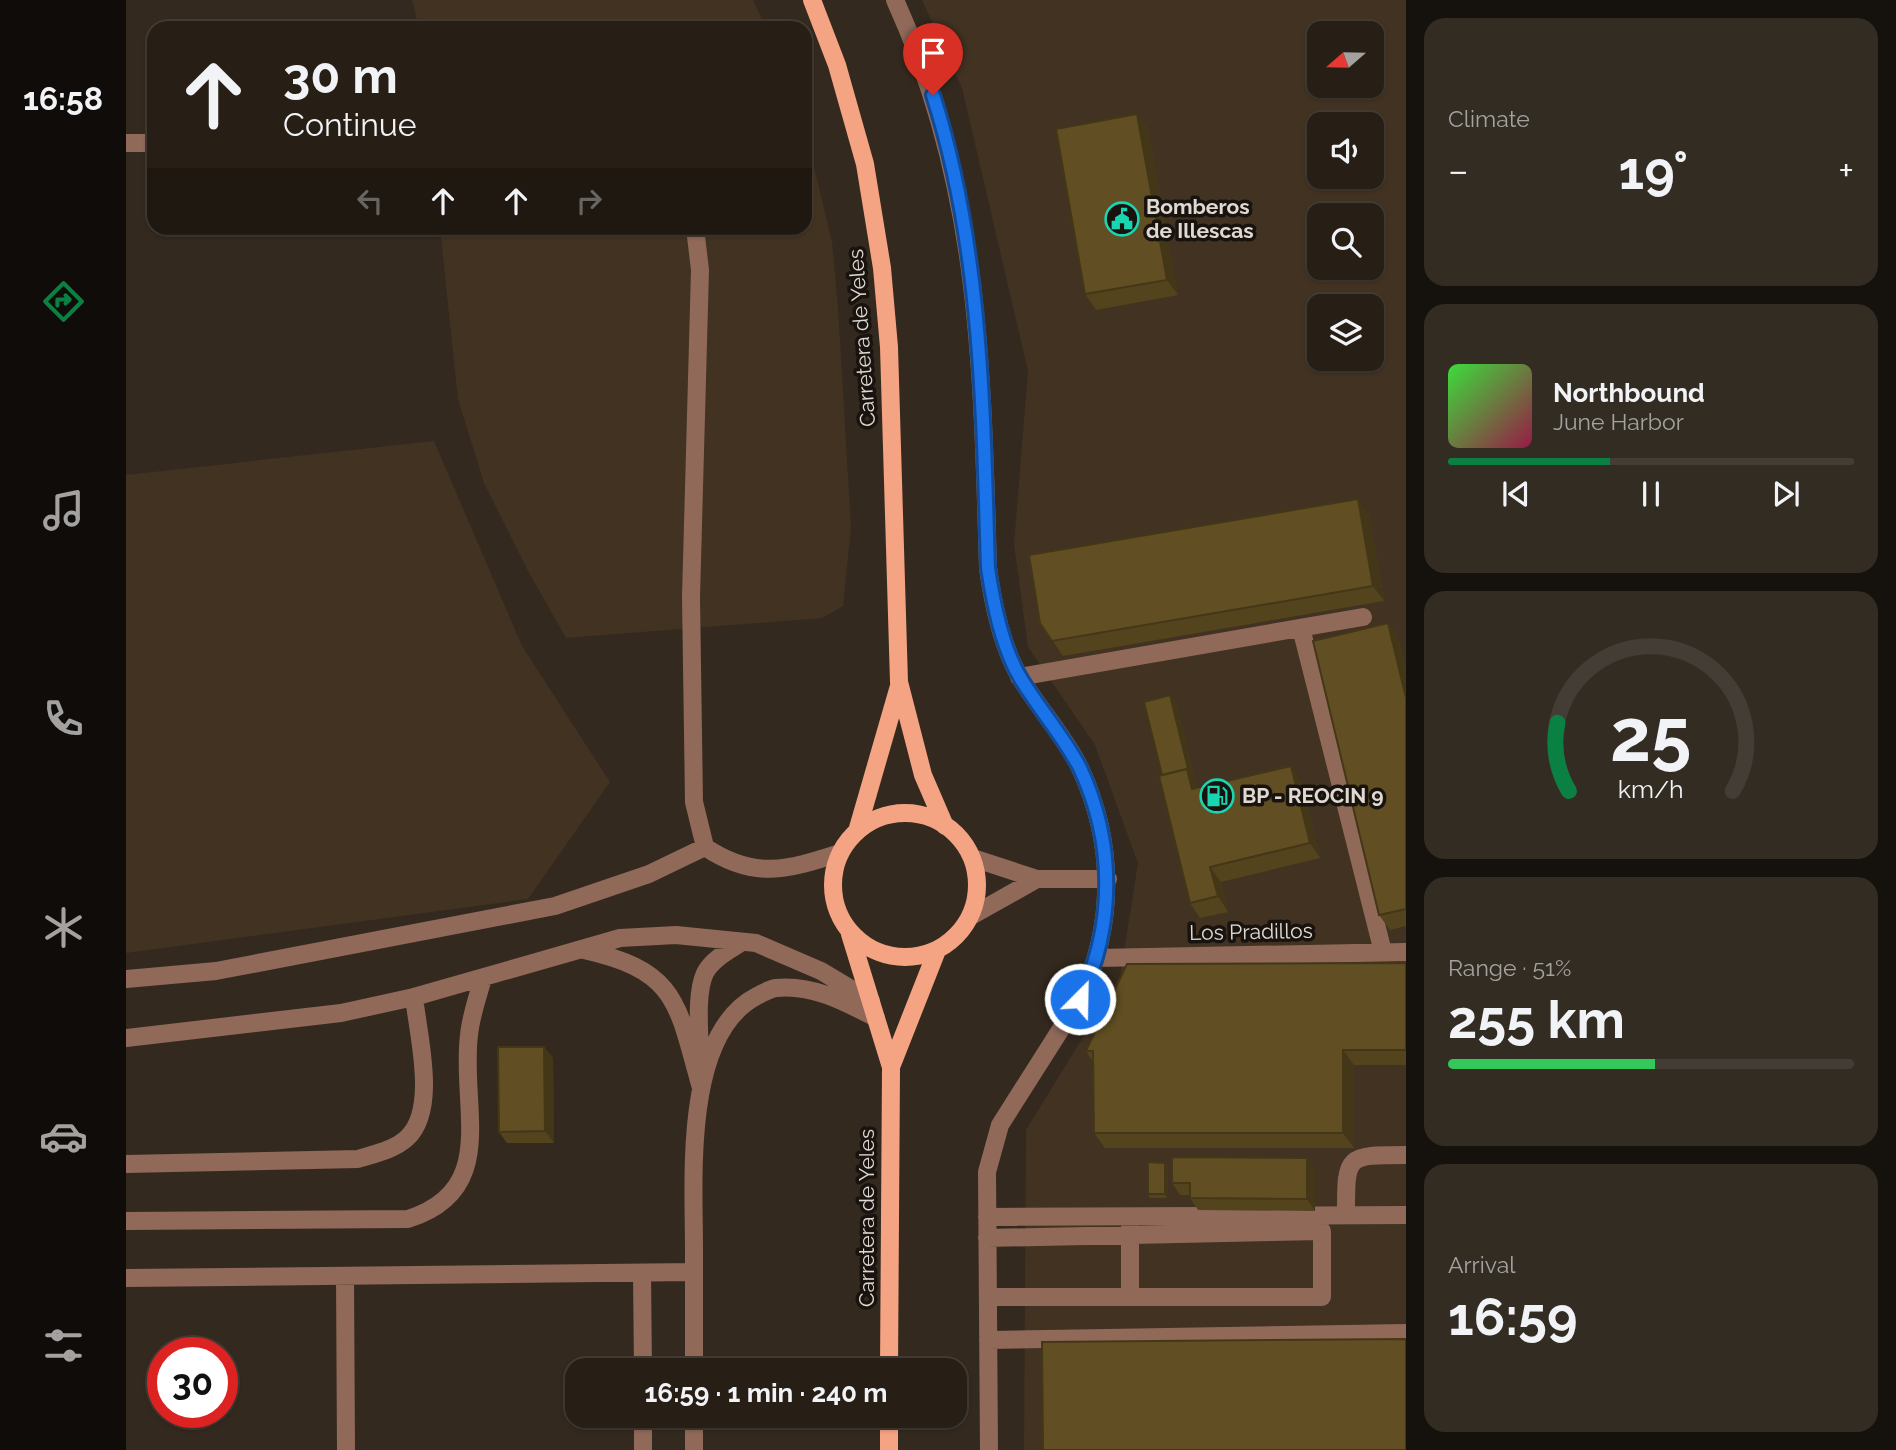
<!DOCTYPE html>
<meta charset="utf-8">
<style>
:root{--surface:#271f16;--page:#332c23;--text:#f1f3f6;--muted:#a4a2a1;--line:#433d35;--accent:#0b8043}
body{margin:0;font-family:Raleway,sans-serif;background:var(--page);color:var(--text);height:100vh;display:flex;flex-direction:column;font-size:26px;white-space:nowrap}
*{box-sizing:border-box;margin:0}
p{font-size:23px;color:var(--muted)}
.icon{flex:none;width:38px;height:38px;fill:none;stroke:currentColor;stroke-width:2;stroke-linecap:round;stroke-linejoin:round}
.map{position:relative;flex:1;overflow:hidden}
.side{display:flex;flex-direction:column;gap:18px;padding:18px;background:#15110c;width:490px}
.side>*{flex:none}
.hud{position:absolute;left:21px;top:21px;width:665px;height:214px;border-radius:21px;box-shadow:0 2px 5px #0004,0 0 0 2px var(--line);background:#271f16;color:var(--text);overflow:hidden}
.needle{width:46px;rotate:250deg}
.buttons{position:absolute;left:1181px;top:21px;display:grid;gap:14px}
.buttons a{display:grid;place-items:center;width:77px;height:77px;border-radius:14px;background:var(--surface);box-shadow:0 2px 5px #0004,0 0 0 2px var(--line);font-size:35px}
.speed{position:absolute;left:21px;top:1337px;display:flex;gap:14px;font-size:35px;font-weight:700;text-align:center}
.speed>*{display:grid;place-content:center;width:91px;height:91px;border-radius:50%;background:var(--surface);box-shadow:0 2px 5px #0004,0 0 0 2px var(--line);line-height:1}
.speed .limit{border:10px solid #d22;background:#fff;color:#111}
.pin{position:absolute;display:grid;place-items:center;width:60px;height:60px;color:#fff;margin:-72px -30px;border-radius:50% 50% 50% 0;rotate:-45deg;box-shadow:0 0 7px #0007}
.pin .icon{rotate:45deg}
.me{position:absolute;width:77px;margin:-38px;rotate:23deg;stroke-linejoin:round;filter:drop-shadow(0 0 5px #0008)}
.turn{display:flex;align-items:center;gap:24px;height:147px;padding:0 21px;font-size:32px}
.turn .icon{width:91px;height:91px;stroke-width:2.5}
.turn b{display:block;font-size:49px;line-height:60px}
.lanes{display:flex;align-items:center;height:66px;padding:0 21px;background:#0003;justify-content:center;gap:35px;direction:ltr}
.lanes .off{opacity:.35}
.big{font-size:52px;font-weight:700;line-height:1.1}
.side .tile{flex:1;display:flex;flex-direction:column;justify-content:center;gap:10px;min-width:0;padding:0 24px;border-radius:21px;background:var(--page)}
.side .dial{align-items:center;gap:0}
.dial svg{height:182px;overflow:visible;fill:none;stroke:var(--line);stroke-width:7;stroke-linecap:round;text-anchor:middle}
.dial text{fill:var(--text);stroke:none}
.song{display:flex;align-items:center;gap:21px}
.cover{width:84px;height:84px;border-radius:10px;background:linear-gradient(135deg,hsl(120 70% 55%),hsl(340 70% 35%))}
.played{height:7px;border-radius:4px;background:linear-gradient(90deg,var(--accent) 40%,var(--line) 40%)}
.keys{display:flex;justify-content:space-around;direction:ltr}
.heat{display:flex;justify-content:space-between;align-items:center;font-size:38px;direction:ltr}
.charge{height:10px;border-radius:5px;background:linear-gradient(90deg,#34c759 51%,var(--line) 0)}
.trip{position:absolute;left:439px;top:1358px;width:402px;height:70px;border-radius:21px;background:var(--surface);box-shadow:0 2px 5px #0004,0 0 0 2px var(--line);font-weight:700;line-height:70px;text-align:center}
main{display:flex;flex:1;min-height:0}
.menu{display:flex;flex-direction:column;width:126px;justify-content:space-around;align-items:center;background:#100c09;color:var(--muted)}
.menu .icon{width:49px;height:49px}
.menu .selected{color:var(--accent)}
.menu b{font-size:32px;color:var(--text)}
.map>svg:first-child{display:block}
.built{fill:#423222;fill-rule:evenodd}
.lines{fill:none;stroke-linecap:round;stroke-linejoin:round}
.minor{stroke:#906959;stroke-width:18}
.major{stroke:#f5a483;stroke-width:18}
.wall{fill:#53441e}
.shaded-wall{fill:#443718}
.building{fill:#614f23;stroke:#443718;stroke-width:2}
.route-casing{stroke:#114b97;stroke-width:18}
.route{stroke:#1a73e8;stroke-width:12}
.labels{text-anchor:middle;stroke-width:7;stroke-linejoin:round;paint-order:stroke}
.poi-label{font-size:21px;font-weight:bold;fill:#e0d9d2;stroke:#18130e;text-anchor:start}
.street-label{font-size:21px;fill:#e0d9d2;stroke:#18130e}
</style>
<main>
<nav class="menu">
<b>16:58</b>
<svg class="icon selected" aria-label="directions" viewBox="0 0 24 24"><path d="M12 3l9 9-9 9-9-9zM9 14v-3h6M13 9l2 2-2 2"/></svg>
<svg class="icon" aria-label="music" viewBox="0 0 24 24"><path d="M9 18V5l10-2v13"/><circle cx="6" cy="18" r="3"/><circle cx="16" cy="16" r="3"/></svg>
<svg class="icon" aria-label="phone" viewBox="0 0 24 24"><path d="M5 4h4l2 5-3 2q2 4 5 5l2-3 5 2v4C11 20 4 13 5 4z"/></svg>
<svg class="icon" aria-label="climate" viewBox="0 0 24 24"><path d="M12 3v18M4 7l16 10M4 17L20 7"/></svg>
<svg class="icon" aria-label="car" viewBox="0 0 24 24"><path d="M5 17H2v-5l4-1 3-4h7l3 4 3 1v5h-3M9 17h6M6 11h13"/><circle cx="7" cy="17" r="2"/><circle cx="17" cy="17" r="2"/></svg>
<svg class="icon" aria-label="filters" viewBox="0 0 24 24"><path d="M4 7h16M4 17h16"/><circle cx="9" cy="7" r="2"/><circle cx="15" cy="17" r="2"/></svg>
</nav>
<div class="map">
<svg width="1280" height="1450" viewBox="0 0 1280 1450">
<rect width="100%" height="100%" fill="#34291e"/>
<path class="built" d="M286,0h341l13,28h-347z
M796,0h484v1450h-382l2,-320 94,-153 18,-114 -43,-118 -67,-98 -14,-103 14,-173 -66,-283zM1194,33h52v53h-52zM1194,124h52v53h-52zM1194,215h52v53h-52zM1194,306h52v53h-52z
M679,129l27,113 6,65 13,220 -8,79 -21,12 -256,20 -38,-67 -44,-88 -26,-84 -18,-171h365z
M308,441l88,205 88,136 -82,117 -402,54v-478z"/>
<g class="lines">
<path class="minor" d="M769,0c85,187 87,366 93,568 5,36 14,80 33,111 18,30 44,58 59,89 35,75 35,157 0,231l-80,126 -13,47 2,278
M0,143h28
M569,228l5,42 -9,327 3,205 11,45c49,33 82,23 135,6
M1175,628l82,324
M893,677l344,-60
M847,858l64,21h71
M847,915l64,-36
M458,950c94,21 93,53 117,138
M971,958l309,-6
M0,979l90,-8 339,-65 94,-32 56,-27
M0,1038l215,-25 73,-16 206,-59 56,-3 80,8 65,28 50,30
M574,1060c0,-23 -5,-66 5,-87 7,-14 25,-23 37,-31
M0,1164l232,-5c16,-5 36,-9 49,-21 31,-29 11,-103 7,-141
M1220,1215c0,-60 -1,-60 60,-60
M861,1217l419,-2
M0,1221l282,-2c92,-29 52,-111 61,-184 2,-20 9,-39 14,-57
M1004,1224v73
M861,1238l335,-7v66h-334
M516,1273l1,97
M219,1276l1,174
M0,1278l568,-6
M862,1340l418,-7
M568,1370c0,-41 0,-81 0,-122 0,-70 -11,-214 63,-252 6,-3 12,-7 19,-8 36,-4 69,14 100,30
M517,1416v34
M568,1450v-34"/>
<path class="major" d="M686,0l25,65 28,99 17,104 7,79 10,335 24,93 22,51
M707 885a72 72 0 1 1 144 0a72 72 0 1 1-144 0Z
M732,828l41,-142
M724,934l41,133 -2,303
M765,1067l45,-114
M763,1450v-34"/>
</g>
<path class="wall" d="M1011,114l11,15 30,166 -82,15 -11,-16z
M1243,514l15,87 -321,55 -23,-33z
M1262,623l10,15 8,32v256l-16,4 -11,-15z
M1044,695l6,8 19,77 3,8 103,-7 19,77 -99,24 7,30 -28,6 -10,-15 -28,-128z
M1280,963v102h-52v83h-249l-11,-15 -1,-71 -7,-11z
M418,1047l9,11 1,85h-47l-8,-11z
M1181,1158l8,12v41l-117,-1 -8,-12v-3h-10l-8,-12z
M1039,1163l3,4 -1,31h-17l-2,-4z"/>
<path class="shaded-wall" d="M1011,114l11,15 30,166 -11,-15z
M1232,499l11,15 15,87 -11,-15z
M1262,623l10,15 8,32v28z
M1044,695l6,8 19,77 2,4 5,21 -10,-16z
M1165,766l10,15 19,77 -10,-15z
M1084,867l11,15 7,30 -10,-16z
M418,1047l9,11 1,85 -9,-12z
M1217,1050l11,15v83l-11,-15z
M1181,1158l8,12v41l-8,-12z
M1039,1163l3,4 -1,31 -2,-4z"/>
<path class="building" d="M1011,114l30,166 -82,14 -29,-165z
M1232,499l15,87 -321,55 -12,-18 -11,-68z
M1262,623l18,75v211l-27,6 -66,-274z
M1044,695l19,78 -2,-4 -25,6 -18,-73z
M1165,766l19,77 -100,24 8,29 -28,7 -31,-127 28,-7 5,20z
M1280,963v87h-63v83h-249l-1,-82h-7l41,-87z
M372,1047h46l1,84 -46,1z
M1046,1157l135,1v41l-117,-1v-15h-18z
M1022,1162l17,1v31h-17z
M1280,1339v111h-363l-1,-108z"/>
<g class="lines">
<defs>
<path id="route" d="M807,95c49,153 50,314 55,473 5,34 15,82 33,111 18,30 43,58 59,89 35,75 35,157 0,231"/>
</defs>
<use href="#route" class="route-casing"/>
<use href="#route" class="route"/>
</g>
<defs>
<symbol id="civic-ring" viewBox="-11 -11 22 22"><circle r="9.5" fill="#18130e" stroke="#1ad5b2" stroke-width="1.5"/><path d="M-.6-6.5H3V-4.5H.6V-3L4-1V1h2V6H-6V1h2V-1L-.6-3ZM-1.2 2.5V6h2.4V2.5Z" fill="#1ad5b2"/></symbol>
<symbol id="fuel-ring" viewBox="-11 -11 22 22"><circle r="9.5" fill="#18130e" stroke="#1ad5b2" stroke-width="1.5"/><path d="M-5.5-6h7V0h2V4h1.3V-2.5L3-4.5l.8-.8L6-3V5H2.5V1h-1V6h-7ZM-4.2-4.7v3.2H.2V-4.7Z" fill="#1ad5b2"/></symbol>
</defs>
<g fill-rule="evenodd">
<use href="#civic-ring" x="977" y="200" width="38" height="38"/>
<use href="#fuel-ring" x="1072" y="777" width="38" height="38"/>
</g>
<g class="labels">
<g class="poi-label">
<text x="1020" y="214">Bomberos<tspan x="1020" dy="24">de Illescas</tspan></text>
<text x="1116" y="803">BP - REOCIN 9</text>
</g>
<g class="street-label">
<text transform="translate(736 338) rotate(-94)" y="7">Carretera de Yeles</text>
<text transform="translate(1125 932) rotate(-1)" y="7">Los Pradillos</text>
<text transform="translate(741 1218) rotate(-90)" y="7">Carretera de Yeles</text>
</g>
</g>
</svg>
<div class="buttons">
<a><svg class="needle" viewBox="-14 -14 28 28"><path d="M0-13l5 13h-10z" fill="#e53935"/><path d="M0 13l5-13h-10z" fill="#a4a2a1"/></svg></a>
<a><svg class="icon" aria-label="sound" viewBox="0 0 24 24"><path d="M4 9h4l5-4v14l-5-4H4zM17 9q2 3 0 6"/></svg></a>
<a><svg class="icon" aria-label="search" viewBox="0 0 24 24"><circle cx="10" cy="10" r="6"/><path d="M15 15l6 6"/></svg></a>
<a><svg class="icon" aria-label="layers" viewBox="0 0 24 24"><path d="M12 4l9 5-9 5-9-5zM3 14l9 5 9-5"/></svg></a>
</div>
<div class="speed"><div class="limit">30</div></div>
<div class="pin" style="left:807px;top:95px;background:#d93025"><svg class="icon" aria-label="arrive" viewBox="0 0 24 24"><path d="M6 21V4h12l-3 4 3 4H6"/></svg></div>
<svg class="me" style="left:954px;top:999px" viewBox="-20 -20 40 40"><circle r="17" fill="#1a73e8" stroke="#fff" stroke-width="3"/><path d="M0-11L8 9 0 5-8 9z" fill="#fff"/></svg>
<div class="trip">16:59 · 1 min · 240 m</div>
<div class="hud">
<div class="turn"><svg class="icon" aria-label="ahead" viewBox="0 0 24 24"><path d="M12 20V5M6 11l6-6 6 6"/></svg><div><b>30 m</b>Continue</div></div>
<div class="lanes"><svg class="icon off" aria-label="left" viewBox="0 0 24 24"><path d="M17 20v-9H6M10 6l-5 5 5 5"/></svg><svg class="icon" aria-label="ahead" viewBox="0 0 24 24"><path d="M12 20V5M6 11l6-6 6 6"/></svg><svg class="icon" aria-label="ahead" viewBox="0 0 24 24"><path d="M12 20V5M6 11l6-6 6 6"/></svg><svg class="icon off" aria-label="right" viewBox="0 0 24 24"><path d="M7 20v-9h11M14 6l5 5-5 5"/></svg></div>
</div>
</div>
<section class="side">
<div class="tile"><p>Climate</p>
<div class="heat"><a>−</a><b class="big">19°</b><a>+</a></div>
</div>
<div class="tile">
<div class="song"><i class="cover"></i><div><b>Northbound</b><p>June Harbor</p></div></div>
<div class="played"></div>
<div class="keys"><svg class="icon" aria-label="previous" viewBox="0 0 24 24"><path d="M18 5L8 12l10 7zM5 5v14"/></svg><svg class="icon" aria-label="pause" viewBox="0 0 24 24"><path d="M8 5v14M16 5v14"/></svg><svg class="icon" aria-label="next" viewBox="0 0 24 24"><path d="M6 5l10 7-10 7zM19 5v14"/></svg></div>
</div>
<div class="tile dial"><svg viewBox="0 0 100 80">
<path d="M14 69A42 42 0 1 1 86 69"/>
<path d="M14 69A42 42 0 0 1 9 39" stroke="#0b8043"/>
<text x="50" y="56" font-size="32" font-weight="700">25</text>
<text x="50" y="72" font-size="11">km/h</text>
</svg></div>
<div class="tile"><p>Range · 51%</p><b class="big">255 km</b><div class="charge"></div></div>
<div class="tile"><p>Arrival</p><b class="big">16:59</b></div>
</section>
</main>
